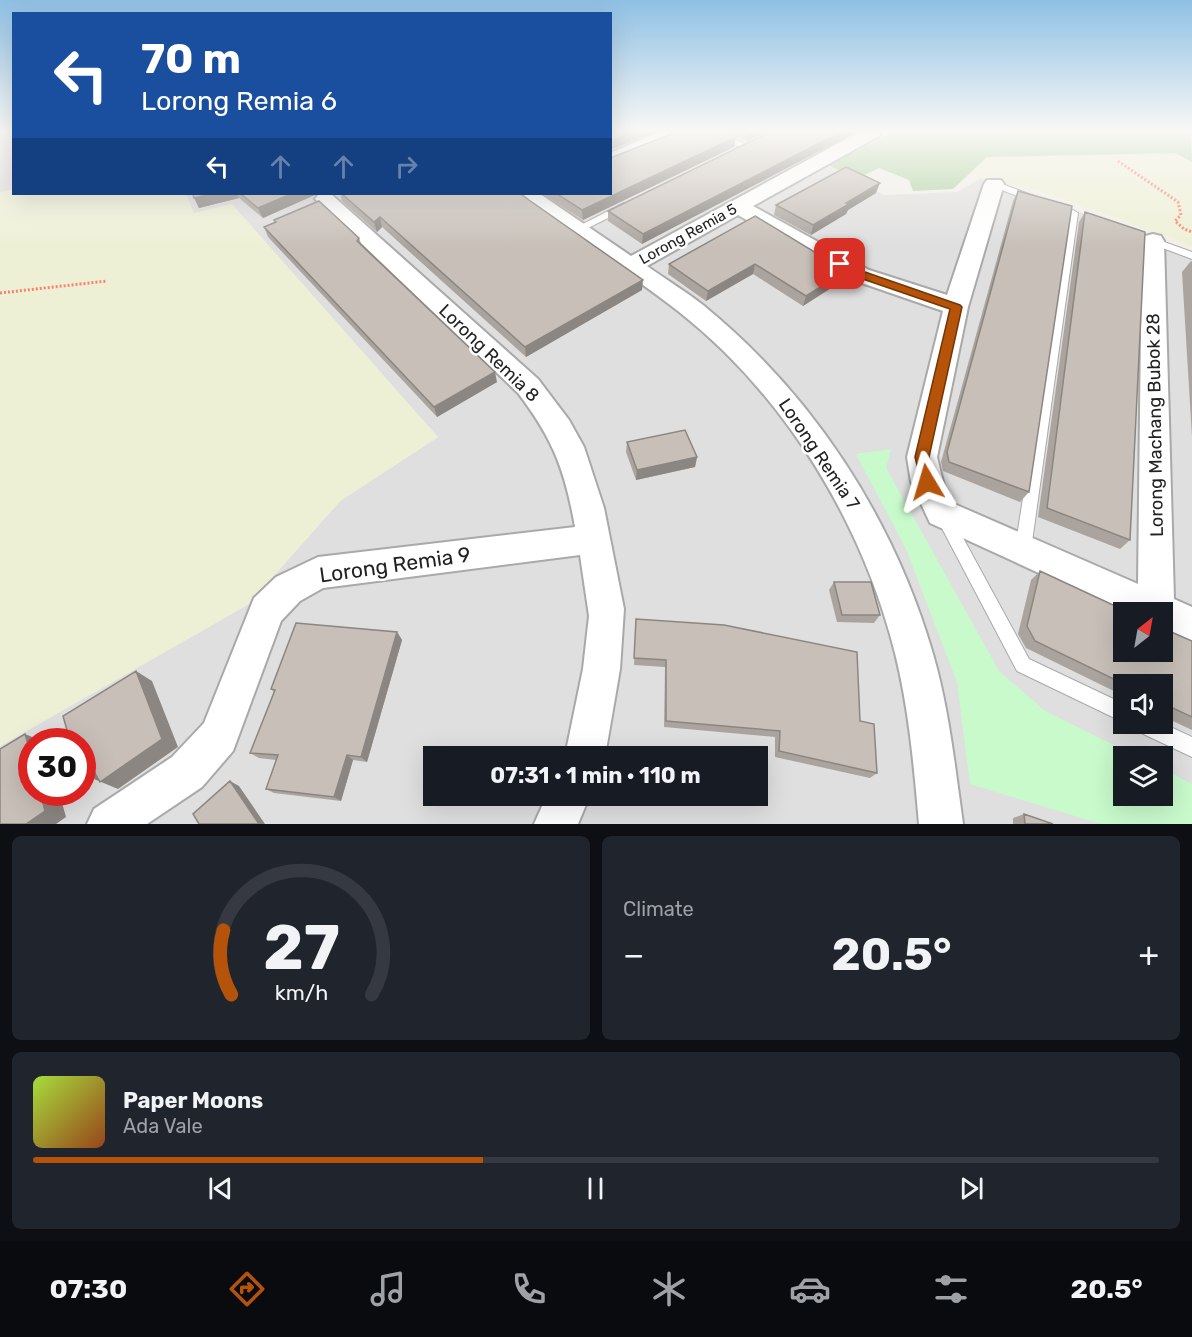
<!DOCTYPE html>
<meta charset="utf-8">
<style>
:root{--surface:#171b24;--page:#20242c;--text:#f1f3f6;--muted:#9ea1a6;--line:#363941;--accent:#b45309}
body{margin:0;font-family:Rubik,sans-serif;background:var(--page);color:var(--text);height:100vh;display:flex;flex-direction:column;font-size:22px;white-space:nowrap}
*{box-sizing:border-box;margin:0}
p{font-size:20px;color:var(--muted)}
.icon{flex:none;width:33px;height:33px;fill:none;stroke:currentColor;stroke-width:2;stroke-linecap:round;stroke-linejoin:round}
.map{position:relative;height:824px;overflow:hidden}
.drawer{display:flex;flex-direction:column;gap:12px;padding:12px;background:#0d0f14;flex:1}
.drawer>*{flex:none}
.top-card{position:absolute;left:12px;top:12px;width:600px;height:183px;border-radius:0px;box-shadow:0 6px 24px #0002;background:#1a4fa0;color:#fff;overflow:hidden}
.needle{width:39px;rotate:31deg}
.buttons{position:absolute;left:1113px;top:602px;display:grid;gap:12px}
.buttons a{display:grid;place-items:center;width:60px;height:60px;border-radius:0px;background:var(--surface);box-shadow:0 6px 24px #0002;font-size:30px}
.speed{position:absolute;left:18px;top:728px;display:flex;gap:12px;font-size:30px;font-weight:700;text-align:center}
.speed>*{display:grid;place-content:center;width:78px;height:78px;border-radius:50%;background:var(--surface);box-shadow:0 6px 24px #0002;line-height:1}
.speed .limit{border:9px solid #d22;background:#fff;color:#111}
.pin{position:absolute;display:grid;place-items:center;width:51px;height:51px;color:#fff;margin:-26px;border-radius:12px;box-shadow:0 3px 9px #0006}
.me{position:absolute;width:66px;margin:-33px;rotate:353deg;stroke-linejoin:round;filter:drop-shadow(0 0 4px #0008)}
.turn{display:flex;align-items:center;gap:21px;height:126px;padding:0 30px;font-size:27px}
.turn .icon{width:78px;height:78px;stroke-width:2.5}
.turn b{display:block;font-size:42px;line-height:51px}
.lanes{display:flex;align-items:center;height:57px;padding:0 30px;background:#0003;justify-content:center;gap:30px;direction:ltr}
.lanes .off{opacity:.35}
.big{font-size:45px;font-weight:700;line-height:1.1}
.drawer .tile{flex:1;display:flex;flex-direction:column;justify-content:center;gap:9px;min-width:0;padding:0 21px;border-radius:9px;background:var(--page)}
.drawer .dial{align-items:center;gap:0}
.dial svg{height:156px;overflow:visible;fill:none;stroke:var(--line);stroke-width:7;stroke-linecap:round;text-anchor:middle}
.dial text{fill:var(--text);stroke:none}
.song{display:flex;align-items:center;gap:18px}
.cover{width:72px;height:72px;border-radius:9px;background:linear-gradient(135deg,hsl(80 70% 55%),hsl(20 70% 35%))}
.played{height:6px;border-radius:3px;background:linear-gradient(90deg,var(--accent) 40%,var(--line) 40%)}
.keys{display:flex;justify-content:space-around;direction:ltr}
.heat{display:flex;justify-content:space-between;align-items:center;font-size:33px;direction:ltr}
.drawer .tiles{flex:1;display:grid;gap:12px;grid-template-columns:1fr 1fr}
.tile:last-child{grid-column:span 2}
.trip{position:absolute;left:423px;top:746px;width:345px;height:60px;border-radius:0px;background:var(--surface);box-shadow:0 6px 24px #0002;font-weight:700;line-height:60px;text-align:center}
.menu{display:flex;height:96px;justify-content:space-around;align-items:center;background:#090b0e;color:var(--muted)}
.menu .icon{width:42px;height:42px}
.menu .current{color:var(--accent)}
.menu b{font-size:27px;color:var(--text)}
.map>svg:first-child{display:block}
.residential{fill:#e0dfdf;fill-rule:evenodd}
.farmland{fill:#eef0d5}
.forest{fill:#add19e}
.park{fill:#c8facc}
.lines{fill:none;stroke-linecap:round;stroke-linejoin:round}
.service-casing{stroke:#a9a9a9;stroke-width:2}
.minor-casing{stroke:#a9a9a9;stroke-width:4}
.path{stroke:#fa8072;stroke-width:3;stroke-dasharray:2 2;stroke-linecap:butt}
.service{fill:#fff;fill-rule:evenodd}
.minor{fill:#fff;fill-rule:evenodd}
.wall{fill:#aba49e}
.shaded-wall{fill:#8b8681}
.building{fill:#c7bfb8;stroke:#8b8681;stroke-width:1.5}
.route{fill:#b45309;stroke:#753606;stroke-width:1.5}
.labels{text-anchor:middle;stroke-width:5;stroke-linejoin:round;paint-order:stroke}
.far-street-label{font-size:15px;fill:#222;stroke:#fff}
.street-label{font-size:18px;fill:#222;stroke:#fff}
.near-street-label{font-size:21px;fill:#222;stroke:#fff}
</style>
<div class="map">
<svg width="1192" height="824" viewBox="0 0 1192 824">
<rect width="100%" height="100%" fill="#f2efe9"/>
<path class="residential" d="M0,132h13v57l-13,4z
M611,132h274l-61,32 60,31 73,-3 24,-14 211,73v573h-1192v-78l249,-142 91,-103 98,-64 -245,-224 -7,-19h424zM1124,612h38v39h-38zM1124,684h38v39h-38zM32,741h50v51h-50zM434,756h324v39h-324zM1124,756h38v39h-38z"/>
<path class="farmland" d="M1116,152l59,1 17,9v84l-148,-54 -75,-18 18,-17z
M13,189l1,5h172l8,19 38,-9 206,233 -98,64 -91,103 -249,142v-553z"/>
<path class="forest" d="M894,132h297l1,30 -17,-9 -188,4 -34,32 -40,2 -4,-11 -30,-12 -23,11 -28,-14z"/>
<path class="park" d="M891,449l-5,19 113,203 46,40 91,45h-12v39h38l1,-26 29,15v40h-91l-131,-40 -13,-102 -51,-133 -50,-95z"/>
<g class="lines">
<defs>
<path id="service" d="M712,132h10l28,15 -7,2z
M994,181l43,16 2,2 -8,2 -40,-15 -2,-2z
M624,203l5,3 -1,2 -46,23h-8l-1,-2z
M1073,210l5,3 -47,336 -2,5 -6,2 -6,-2 -2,-5 53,-336z
M1148,236l44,16v7l-48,-18v-4z
M944,510l5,2 80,147 95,45 1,19 -108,-52 -81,-154 3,-5z
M1133,723h29l30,14v20l-57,-27z"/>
<path id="minor" d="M660,132h24l-2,4 -72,30v-13z
M859,132h22l-2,4 -126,70 116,64 78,25 37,-111 3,-4h14l3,4 -36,123 -31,150 6,25 9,21 186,81 4,-343 3,-5 8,-2 8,2 3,5 10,358 18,8v36l-30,-13v-18h-38l-194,-89 -19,-41 -4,-25 36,-146 -90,-31 -115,-65 -91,51c18,13 38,25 56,39 110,90 190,212 230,349 16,55 22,113 30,170h-44c-5,-57 -10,-115 -24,-171 -33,-131 -110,-258 -217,-342 -38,-30 -79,-56 -118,-84 -14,-10 -34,-19 -43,-33h23l91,62z
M328,194l4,1 206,184 31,41 15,27 20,61 20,101 -4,60 -15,87h-40l18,-87 6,-53 -9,-61 -257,33 -23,13 -19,20 -48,130 -31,36 -55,37h-60l7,-15 78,-52 32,-34 50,-125 22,-21 42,-20 257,-30c-10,-57 -22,-88 -57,-134l-203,-194 3,-4z
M547,795h43l-12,29h-44z"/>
</defs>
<use href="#service" class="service-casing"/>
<use href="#minor" class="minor-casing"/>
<path class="path" d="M1118,161l60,41 3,13 -6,6 9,8 8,3
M0,293l107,-12"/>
<use href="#service" class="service"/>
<use href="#minor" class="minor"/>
</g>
<path class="wall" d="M727,132h39l-19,9z
M770,132l-128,112 -34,-23v-10z
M736,137l-2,10 -151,73 -40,-26h67z
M1018,191l11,301 -9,10 -77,-31 -2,-9 72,-261z
M876,193l-28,17 -2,4 -35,21 -37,-20 2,-10z
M193,194h124l-54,24 -24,-20 -40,10z
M340,194h181l121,96 -116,67 -144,-130 -5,5 -35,-31z
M1085,212l45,328 -10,9 -82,-32 41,-295z
M755,216l91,55 -4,10 -39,25 -50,-32 -47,27 -38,-27 1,-10z
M274,220l85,18 3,8 135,136 -60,35 -169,-180 -4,-10 11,-4z
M1191,261l1,1v175l-10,-165z
M627,442l70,15 -2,10 -59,13 -10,-28z
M1040,571l152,70v89l-30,-14v-32h-38v12l-98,-48 -8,-14 13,-54z
M834,582l46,33 -6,8 -37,-1 -8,-32z
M636,619l224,102 17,52 -7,5 -95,-21v-20l-111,-10 1,-60 -31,-2z
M397,632l5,8 -35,122 -14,-2 -12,41 -67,-8 -8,-4 10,-29 -17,-2 -9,-5 24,-61 -3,-3z
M1024,814l29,10h-40v-6z"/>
<path class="shaded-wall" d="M632,132h23l-45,18v-9z
M749,132h17l-19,9z
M841,132h15l-214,112 1,-10z
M736,137l-2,10 -151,73 -1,-10z
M880,183l-4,10 -28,17 -2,4 -35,21 2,-10 33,-22z
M212,194h25l2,4 -40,10 -5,-10z
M291,194h26l-54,24 -5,-10z
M380,217l2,10 -5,5 -3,-10z
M755,264l-2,10 -47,27 2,-10z
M846,271l-4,10 -39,25 3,-10z
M643,280l-1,10 -116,67 -1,-10z
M495,372l2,10 -60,35 -3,-10z
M697,457l-2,10 -59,13 1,-10z
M397,632l5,8 -35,122 -6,-5z
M136,671l16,10 26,66 -60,42 -36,-15v-2z
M25,734l17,7h-10v17z
M347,755l6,5 -12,41 -7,-4z
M230,781l9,5 26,38h-6z
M40,792h19l7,25 -10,7h-30z"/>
<path class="building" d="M610,132h22l-22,9z
M676,132h50l10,5 -154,73 -25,-16h53v-36z
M770,132h71l-198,102 -35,-23z
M846,167l34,16 -34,20 3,1 -36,21 -37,-20z
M1018,191l54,15 -43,286 -80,-30 -2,-10z
M193,194h19l-18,4z
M241,194h50l-33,14z
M342,194h179l8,6 114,80 -118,67 -145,-130 -6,5z
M319,201l40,37 -2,3 138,131 -61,35 -170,-180 12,-5 -2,-2z
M1085,212l60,20 -15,308 -83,-32z
M755,216l91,55 -40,25 -51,-32 -47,27 -39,-27z
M685,430l12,27 -60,13 -10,-28z
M1040,571l88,41h-4v39h38v-23l30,13v76l-30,-14v-19h-38l-89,-43 -8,-15z
M834,582h37l9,33h-38z
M636,619l88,6 133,27 3,69 14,3 3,49 -98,-22 1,-20 -114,-10v-61l-32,-2z
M296,623l101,9 -36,125 -14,-2 -13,42 -68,-8 12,-34 -28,-2 25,-63 -4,-1z
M136,671l26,68 -62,43 -8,-14 -10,4v-31h-12l-7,-25z
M25,734l7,24v34h8l5,19 -19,13h-26v-75z
M230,781l29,43h-60l-6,-10z
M1024,814l29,10h-28z"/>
<linearGradient id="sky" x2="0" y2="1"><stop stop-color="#8fc0e4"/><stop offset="0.53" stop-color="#f9f8f5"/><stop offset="1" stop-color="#f9f8f5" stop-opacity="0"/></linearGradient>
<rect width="1192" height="247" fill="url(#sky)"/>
<path class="route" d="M840,260l25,12 95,33 2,2 -33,150 5,25 -2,4 -5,2 -5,-2 -7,-29 35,-148 -93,-32 -21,-11 -1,-2z"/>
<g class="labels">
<g class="far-street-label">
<text transform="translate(688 234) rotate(-29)" y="5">Lorong Remia 5</text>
</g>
<g class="street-label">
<text transform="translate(489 353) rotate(44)" y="6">Lorong Remia 8</text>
<text transform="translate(1155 425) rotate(-91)" y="6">Lorong Machang Bubok 28</text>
<text transform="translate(819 454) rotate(56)" y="6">Lorong Remia 7</text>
</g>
<g class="near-street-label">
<text transform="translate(395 565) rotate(-8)" y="7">Lorong Remia 9</text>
</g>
</g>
</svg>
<div class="buttons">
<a><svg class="needle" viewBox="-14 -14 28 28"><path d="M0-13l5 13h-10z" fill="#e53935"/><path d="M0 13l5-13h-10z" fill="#9ea1a6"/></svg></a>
<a><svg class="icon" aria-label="sound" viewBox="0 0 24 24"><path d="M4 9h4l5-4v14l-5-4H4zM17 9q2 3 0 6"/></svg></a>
<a><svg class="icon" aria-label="layers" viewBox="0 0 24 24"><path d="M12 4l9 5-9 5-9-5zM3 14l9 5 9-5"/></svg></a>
</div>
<div class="speed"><div class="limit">30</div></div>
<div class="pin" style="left:840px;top:264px;background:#d93025"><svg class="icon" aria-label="arrive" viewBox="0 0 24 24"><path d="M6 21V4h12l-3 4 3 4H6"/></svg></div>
<svg class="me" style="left:927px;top:482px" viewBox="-20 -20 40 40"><path d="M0-17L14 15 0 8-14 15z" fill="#b45309" stroke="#fff" stroke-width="4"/></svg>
<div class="trip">07:31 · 1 min · 110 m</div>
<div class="top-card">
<div class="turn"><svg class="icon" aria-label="left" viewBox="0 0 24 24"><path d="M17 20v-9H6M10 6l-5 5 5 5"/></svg><div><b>70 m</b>Lorong Remia 6</div></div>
<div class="lanes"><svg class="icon" aria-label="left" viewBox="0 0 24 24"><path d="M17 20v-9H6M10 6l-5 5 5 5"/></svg><svg class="icon off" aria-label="ahead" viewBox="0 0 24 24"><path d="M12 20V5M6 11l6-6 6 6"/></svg><svg class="icon off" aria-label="ahead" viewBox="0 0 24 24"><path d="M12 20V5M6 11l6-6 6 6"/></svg><svg class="icon off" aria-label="right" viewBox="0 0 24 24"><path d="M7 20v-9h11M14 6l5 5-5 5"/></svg></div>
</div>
</div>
<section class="drawer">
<div class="tiles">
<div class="tile dial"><svg viewBox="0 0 100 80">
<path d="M14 69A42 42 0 1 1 86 69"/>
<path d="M14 69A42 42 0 0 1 10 36" stroke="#b45309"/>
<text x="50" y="56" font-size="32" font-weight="700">27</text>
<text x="50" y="72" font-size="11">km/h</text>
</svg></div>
<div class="tile"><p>Climate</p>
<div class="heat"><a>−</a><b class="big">20.5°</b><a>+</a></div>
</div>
<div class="tile">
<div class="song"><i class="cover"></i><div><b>Paper Moons</b><p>Ada Vale</p></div></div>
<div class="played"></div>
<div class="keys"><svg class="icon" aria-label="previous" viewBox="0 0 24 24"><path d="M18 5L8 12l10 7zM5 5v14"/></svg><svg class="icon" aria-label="pause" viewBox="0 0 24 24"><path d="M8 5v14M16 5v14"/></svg><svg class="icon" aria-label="next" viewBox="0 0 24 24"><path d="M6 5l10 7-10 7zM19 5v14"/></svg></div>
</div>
</div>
</section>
<nav class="menu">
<b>07:30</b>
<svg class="icon current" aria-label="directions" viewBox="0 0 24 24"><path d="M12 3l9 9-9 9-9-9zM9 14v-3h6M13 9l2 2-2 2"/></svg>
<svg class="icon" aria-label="music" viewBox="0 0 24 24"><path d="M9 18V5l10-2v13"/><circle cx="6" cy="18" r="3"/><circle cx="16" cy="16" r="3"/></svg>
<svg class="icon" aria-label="phone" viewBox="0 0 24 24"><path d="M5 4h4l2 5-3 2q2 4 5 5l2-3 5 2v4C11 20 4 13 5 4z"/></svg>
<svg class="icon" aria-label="climate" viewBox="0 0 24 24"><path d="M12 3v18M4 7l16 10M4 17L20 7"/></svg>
<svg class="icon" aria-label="car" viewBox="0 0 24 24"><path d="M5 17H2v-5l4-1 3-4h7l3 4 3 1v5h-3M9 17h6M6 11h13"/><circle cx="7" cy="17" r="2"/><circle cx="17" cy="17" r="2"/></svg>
<svg class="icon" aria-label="filters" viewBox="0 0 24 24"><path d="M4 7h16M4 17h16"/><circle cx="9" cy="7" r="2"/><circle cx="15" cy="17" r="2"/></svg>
<b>20.5°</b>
</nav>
